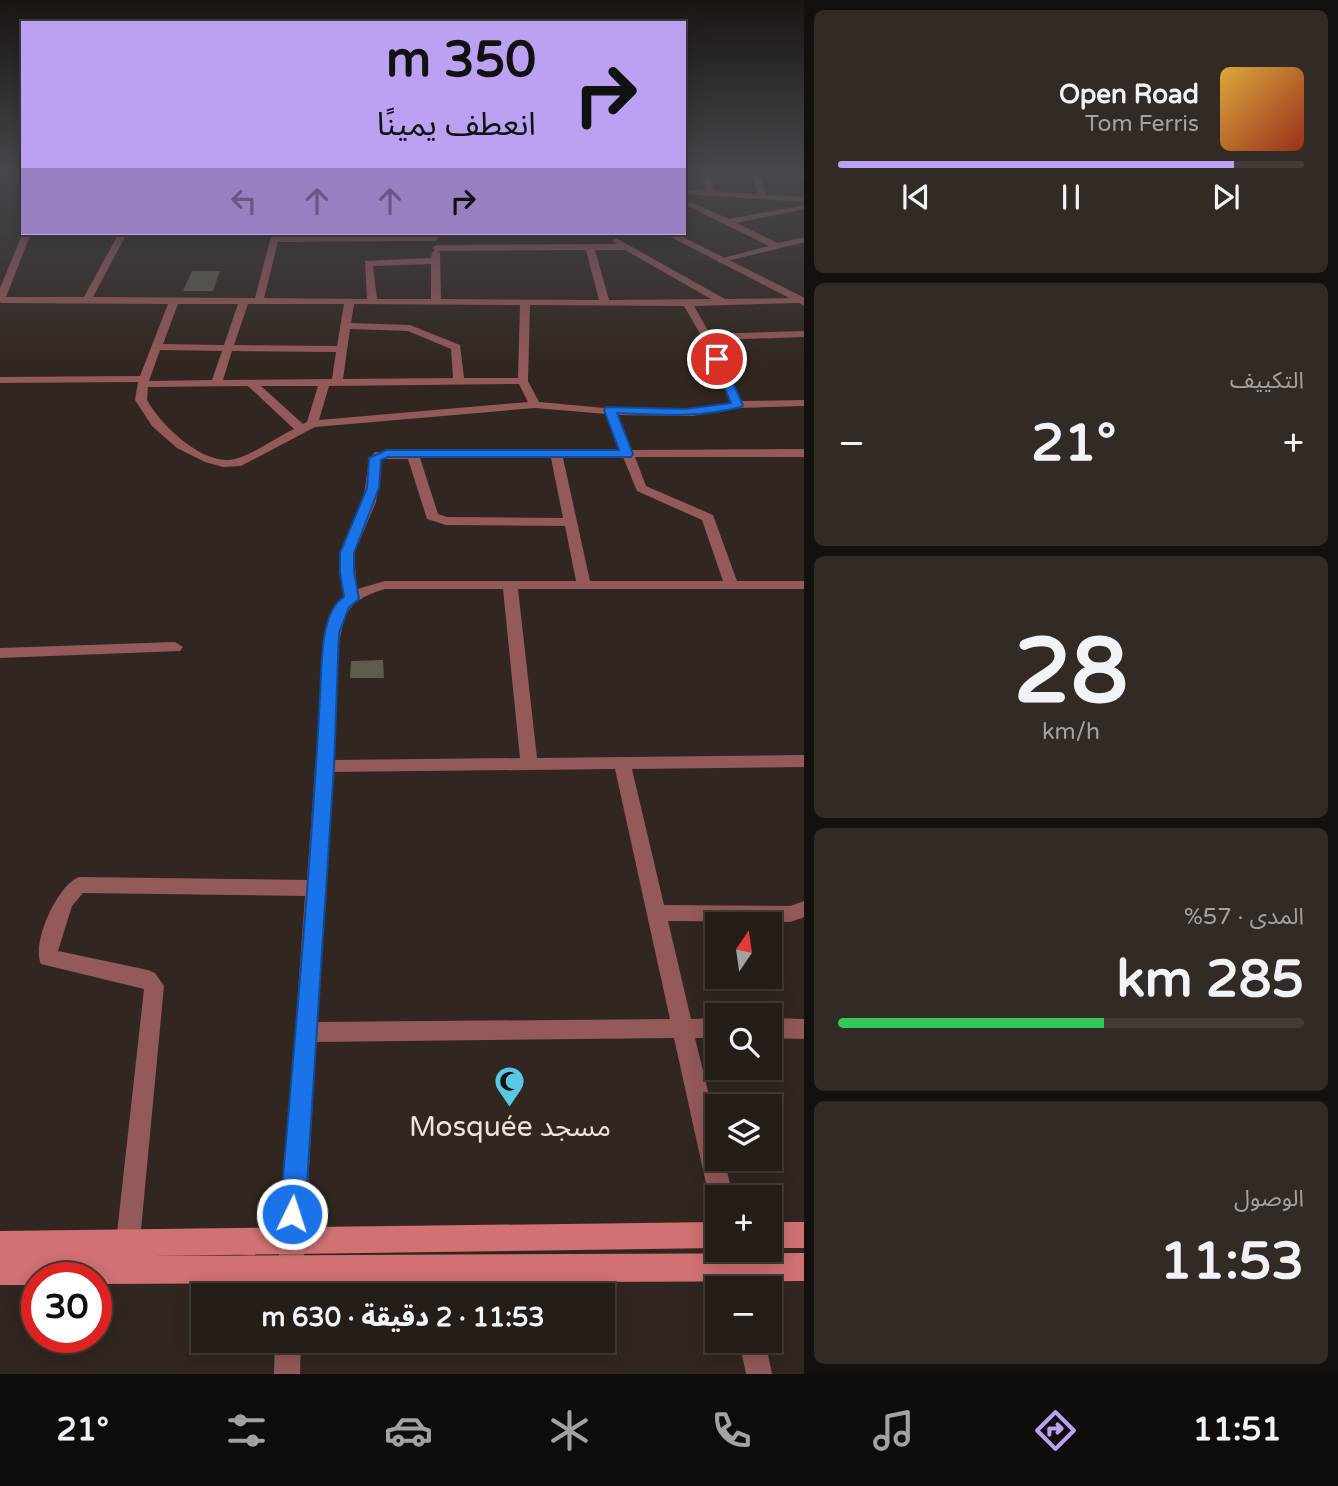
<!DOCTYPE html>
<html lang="ar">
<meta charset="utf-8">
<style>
:root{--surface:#251d18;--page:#312a25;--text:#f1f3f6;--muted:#a3a2a2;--line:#423b37;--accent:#bca0f2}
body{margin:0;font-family:"Varela Round","Noto Sans Arabic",sans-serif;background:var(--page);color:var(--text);direction:rtl;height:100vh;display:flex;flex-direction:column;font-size:26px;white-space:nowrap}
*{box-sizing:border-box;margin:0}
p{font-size:23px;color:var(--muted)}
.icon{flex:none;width:38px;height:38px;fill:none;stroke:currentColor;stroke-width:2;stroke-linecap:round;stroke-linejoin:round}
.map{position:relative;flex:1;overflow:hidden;direction:ltr}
.side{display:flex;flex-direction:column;gap:10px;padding:10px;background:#14100d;width:534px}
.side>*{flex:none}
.hud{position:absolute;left:21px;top:21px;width:665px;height:214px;border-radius:0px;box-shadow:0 4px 18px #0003,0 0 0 2px var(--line);direction:rtl;background:#bca0f2;color:#111;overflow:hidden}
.needle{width:46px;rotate:13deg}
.fabs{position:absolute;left:705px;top:912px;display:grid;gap:14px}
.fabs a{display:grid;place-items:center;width:77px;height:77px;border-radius:0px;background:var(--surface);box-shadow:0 4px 18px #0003,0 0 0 2px var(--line);font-size:35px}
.speed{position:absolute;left:21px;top:1262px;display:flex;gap:14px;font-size:35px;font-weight:700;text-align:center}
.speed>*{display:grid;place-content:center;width:91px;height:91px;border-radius:50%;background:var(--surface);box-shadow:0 4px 18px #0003,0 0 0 2px var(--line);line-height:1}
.speed .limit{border:10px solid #d22;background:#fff;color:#111}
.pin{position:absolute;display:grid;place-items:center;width:60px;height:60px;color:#fff;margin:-30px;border:4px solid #fff;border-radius:50%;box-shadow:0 2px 7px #0007}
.me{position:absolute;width:77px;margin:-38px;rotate:4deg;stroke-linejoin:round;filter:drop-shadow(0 0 5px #0008)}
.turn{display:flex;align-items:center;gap:24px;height:147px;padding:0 35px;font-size:32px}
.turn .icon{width:91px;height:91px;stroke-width:2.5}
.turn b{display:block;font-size:49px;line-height:60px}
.lanes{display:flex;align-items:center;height:66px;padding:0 35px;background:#0003;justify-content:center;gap:35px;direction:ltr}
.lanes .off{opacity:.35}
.big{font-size:52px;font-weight:800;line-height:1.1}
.side .tile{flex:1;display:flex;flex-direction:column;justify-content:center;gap:10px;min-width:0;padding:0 24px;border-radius:10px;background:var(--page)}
.side .dial{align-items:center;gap:0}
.dial b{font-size:91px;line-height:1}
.song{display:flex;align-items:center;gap:21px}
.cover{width:84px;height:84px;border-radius:10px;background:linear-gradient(135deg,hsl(40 70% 55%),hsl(10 70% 35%))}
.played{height:7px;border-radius:4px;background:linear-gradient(90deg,var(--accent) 85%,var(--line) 85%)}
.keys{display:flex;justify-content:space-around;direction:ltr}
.heat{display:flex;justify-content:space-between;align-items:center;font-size:38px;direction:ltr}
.charge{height:10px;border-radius:5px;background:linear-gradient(90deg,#34c759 57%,var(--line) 0)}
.trip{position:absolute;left:191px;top:1283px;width:424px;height:70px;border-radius:0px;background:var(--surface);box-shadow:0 4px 18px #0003,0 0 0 2px var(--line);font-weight:800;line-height:70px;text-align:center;direction:rtl}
.tabs{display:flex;height:112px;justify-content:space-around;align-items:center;background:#0f0c0a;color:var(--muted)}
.tabs .icon{width:49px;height:49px}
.tabs .on{color:var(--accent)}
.tabs b{font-size:32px;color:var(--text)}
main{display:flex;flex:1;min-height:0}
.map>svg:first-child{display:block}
.building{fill:#5f5a4e}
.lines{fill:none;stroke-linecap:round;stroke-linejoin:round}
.minor{fill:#945959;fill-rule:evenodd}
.tertiary{fill:#945959;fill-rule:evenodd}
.secondary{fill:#d17173;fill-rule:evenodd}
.route{fill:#1a73e8;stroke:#114b97;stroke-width:2}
.labels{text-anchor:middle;stroke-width:7;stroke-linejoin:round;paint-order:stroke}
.near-poi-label{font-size:28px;fill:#eae3df;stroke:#312720}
</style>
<main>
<section class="side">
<div class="tile">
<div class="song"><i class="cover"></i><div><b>Open Road</b><p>Tom Ferris</p></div></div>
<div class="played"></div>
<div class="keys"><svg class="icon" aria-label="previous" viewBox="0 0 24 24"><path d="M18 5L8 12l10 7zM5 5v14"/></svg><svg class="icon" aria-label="pause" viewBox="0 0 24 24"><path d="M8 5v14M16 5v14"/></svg><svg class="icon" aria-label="next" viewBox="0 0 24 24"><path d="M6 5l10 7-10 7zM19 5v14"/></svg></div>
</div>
<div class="tile"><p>التكييف</p>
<div class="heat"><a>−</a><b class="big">21°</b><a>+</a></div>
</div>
<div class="tile dial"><b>28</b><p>km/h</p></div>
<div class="tile"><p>المدى · 57%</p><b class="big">285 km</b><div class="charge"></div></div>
<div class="tile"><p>الوصول</p><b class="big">11:53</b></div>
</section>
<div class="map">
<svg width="805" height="1374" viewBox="0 0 805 1374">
<rect width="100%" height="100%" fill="#312720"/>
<path class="building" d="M192,271h28l-7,20h-30z
M383,660l1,18h-34l1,-17z"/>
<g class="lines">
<path class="minor" d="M702,173h8l3,18 45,3 -6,-21h8l6,22 39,2v5l-121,-8v-4l21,1z
M798,173h7v11z
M684,199l45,20 76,-14v4l-69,14 42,20 27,-6v5l-86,21v-4l50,-13 -85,-42z
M23,233h8l-25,64h78l35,-64h8l-34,64 162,1 17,-65h8v3l334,-3 -4,3 -171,1 -3,4 -158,1 -14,56 103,1 -2,-38 66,-3 1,-5 3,-3 -3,-2 4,-3 180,-1 -4,-3 4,-3 109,61 76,-1 2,2 -5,3 -104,3 16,28 95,-3v6l-92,3 28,61 64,-1v6l-68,2 -45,8 -74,-1 14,35 173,-1v8h-170l11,29 67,29 24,66h68v8h-287l19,169 268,-3v12l-173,2 32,136 126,1 15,-5v16l-15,5 -122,-1 23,98 27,-1v20h-23l23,94v26h6l9,39h-15v10l-5,-2 -4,-8 -35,-159 -358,4 -14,253h-26l29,-399 -222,-3 -11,13 -14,45 90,19 7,3 9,13 -25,265 -3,9 -9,3 -9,-3 -3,-9 29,-262 -103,-25c-10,-20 16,-79 38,-87l228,3 18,-247 7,-20 12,-16 -4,-43 23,-52 6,-43 6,-7 245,-2 -14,-36 -71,-6 -220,19 -74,39 -18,1 -18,-5 -28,-14 -25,-22 -17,-26 3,-18 -138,1v-6l140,-1 28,-72 -168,-1v-15zM586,250l13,50 -158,-1 -1,-46 -3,-2zM595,250h30l86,49 -102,1zM431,264v35h-54l-4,-33zM178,304h60l-14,41 -61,-1zM248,304h96l-7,42 -103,-1zM354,304l166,1 -2,73h-54l-4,-33 -50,-20 -59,-2zM530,305l154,1 18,31 29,66c-63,15 -129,4 -192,-1l-11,-21zM350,329l58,2 43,18 2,29 -110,1zM160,350l62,1 -10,29 -63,1zM232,351l104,1 -4,27 -109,1zM519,384l9,18 -209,18 10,-34zM248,386l46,43c-17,8 -42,26 -59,30 -32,8 -75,-35 -88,-59l1,-13zM261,386h57l-11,36 -4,2zM623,457l14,34 65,29 21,61h-133l-27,-123zM420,458h131l12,60 -116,-1 -9,-3zM382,459h26l19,60 19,6 119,1 11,55h-191l-28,8 -3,-35 22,-52zM385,589h118l17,169 -188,2c2,-32 1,-127 17,-150 8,-12 23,-17 36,-21zM615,769l55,250 -353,3 14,-250z
M175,642l8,5 -3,4 -180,7v-10z
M770,1018l35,1v20l-35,-1z
M721,1250h24l9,38h-26z
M275,1340h26l-1,34h-26z
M739,1340h26l7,34h-26z"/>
<path class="tertiary" d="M663,233h12l130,65v8z"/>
<path class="secondary" d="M718,1222v26l-568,8 655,-3v28l-709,3v-6h-59v7h-37v-54z
M770,1222h35v26h-35z"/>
</g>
<linearGradient id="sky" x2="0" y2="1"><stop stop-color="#1b1512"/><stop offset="0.47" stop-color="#48474e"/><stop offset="1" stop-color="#48474e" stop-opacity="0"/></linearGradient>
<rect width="805" height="365" fill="url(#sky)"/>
<path class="route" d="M717,356l5,3 21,46 -2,2c-42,11 -81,8 -124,6l16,41 -2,3h-243l-7,3 -2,28 -25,65v19l5,27 -10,8 -10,26 -5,133 -29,448 -4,9 -9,3 -8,-3 -4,-9c14,-172 31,-345 40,-518 2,-26 -1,-84 24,-99l-4,-25v-19l27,-65 2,-30 17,-8h233l-15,-40 2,-3 79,2 46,-6 -19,-44z"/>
<defs>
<symbol id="mosque-pin" viewBox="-11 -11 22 30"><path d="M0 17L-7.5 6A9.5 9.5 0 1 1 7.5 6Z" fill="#59c8e5" stroke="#312720"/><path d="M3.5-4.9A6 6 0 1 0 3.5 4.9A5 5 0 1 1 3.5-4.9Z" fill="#111"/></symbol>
</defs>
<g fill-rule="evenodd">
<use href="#mosque-pin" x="492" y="1064" width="35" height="47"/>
</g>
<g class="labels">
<g class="near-poi-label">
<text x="510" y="1136">Mosquée مسجد</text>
</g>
</g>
</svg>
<div class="fabs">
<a><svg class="needle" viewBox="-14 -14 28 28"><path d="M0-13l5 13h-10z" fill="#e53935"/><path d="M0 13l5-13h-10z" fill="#a3a2a2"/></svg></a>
<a><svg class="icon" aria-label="search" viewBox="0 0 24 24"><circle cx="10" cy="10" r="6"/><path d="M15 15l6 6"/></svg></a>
<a><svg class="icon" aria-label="layers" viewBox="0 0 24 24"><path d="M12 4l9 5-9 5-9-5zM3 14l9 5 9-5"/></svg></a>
<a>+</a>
<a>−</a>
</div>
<div class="speed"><div class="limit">30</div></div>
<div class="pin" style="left:717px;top:359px;background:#d93025"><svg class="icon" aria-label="arrive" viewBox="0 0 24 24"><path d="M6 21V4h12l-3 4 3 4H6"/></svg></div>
<svg class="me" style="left:292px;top:1214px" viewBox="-20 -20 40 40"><circle r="17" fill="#1a73e8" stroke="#fff" stroke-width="3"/><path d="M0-11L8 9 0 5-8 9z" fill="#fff"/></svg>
<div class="trip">11:53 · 2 دقيقة · 630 m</div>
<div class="hud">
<div class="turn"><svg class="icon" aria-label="right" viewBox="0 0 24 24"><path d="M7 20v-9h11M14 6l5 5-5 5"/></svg><div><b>350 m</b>انعطف يمينًا</div></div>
<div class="lanes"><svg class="icon off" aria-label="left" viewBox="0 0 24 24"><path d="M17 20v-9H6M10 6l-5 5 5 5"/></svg><svg class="icon off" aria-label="ahead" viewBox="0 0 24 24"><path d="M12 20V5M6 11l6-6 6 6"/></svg><svg class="icon off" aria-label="ahead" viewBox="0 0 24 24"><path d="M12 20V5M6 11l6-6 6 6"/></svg><svg class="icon" aria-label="right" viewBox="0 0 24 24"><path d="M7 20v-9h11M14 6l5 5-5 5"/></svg></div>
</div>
</div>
</main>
<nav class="tabs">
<b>11:51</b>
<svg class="icon on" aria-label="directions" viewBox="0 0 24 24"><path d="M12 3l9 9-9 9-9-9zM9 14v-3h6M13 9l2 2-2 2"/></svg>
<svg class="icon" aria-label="music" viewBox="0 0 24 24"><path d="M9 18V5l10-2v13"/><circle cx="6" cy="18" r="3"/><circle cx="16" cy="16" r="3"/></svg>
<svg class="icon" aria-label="phone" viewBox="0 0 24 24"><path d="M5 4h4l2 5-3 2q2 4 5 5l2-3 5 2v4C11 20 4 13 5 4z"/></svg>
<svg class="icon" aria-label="climate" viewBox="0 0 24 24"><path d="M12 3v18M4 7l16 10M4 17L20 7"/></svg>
<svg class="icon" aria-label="car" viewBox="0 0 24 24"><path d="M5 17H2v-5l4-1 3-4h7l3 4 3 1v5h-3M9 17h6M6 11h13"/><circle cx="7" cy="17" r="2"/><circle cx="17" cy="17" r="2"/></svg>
<svg class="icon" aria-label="filters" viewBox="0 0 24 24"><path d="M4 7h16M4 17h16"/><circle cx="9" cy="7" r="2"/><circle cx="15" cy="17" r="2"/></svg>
<b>21°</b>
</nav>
